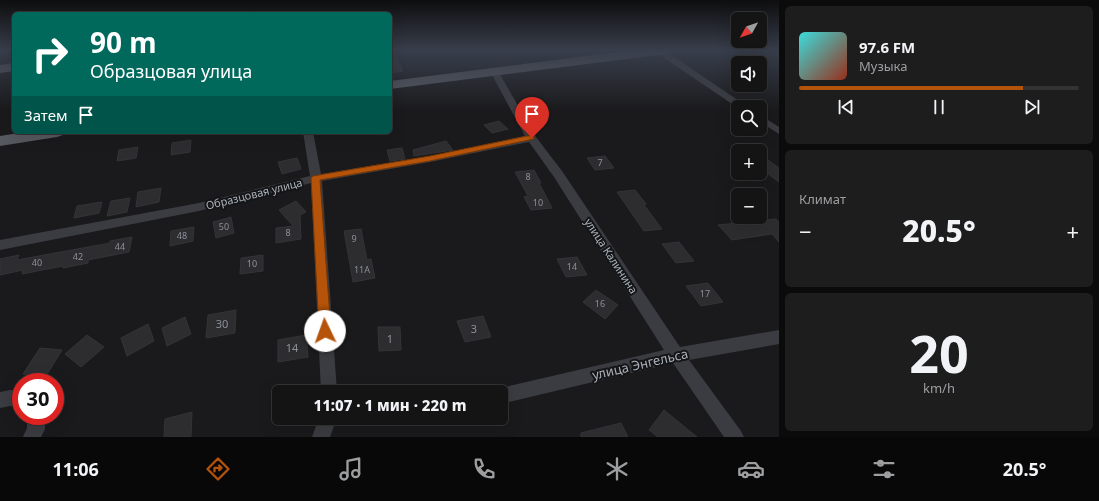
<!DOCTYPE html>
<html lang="ru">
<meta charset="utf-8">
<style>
:root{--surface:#141415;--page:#1d1d1e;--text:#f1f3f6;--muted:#9d9ea0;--line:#333334;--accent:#b45309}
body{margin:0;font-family:"Noto Sans",sans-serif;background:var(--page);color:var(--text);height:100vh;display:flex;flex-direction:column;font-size:15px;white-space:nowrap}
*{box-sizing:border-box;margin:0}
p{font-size:13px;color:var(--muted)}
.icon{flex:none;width:22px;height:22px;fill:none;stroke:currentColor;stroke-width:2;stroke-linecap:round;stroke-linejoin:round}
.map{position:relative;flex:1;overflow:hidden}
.drawer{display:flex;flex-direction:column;gap:6px;padding:6px;background:#0b0b0c;width:320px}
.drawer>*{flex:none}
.banner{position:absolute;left:12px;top:12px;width:380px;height:122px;border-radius:6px;box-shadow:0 4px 16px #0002,0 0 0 1px var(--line);background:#00695c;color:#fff;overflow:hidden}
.needle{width:26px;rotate:230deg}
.tools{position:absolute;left:731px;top:12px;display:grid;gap:8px}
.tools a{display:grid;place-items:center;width:36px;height:36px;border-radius:6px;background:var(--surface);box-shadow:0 4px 16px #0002,0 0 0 1px var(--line);font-size:20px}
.speed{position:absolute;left:12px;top:373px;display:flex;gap:8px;font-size:20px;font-weight:700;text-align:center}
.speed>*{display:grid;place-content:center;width:52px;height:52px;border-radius:50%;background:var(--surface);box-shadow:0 4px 16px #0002,0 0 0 1px var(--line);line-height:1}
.speed .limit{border:6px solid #d22;background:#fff;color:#111}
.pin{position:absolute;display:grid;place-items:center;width:34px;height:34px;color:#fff;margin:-41px -17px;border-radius:50% 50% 50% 0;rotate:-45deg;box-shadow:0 0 4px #0007}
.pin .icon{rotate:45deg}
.me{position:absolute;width:44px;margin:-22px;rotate:357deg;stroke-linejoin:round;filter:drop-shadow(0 0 3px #0008)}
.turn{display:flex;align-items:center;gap:14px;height:84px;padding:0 12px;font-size:18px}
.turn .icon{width:52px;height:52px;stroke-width:2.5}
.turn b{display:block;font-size:28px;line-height:34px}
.then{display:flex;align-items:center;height:38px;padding:0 12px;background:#0003;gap:8px;font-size:15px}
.big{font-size:30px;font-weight:800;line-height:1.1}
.drawer .card{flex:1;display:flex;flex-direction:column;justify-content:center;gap:6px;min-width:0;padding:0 14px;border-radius:6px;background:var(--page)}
.drawer .dial{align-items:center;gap:0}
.dial b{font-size:52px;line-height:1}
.song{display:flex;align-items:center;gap:12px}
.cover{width:48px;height:48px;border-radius:6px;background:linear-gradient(135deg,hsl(180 70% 55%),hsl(10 70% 35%))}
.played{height:4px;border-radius:2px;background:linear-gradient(90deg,var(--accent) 80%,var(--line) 80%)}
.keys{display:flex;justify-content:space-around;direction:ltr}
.heat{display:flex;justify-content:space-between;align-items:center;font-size:22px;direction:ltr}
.trip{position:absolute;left:272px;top:385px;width:236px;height:40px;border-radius:6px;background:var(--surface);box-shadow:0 4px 16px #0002,0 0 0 1px var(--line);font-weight:800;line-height:40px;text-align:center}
.tabs{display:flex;height:64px;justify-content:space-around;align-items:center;background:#080808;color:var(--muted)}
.tabs .icon{width:28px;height:28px}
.tabs .active{color:var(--accent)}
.tabs b{font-size:18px;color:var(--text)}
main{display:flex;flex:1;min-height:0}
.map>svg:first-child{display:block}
.building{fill:#2d2d30;stroke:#343438}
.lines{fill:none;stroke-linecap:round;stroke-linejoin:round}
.street{fill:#3b3c41;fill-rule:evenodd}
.primary{fill:#575960;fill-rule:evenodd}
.route{fill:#b45309;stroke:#753606}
.labels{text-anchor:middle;stroke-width:4;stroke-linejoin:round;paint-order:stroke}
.number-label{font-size:9px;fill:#8c9098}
.street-label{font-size:11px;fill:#acb2bb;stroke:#141517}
.near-number-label{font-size:11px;fill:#8c9098}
.near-street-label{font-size:13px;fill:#acb2bb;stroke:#141517}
</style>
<main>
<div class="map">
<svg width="779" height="437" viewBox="0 0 779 437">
<rect width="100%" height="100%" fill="#1a1a1c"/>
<path class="building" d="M390,50h3l10,21 -13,2z
M499,121l9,8 -16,4 -8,-8z
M191,140l-1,12 -19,3 1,-12z
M446,141l7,9 -39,6 -1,-6z
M138,147l-2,11 -19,3 2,-11z
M402,148l3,11 -15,2 -3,-11z
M760,154l19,14v14l-19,-14z
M605,156l9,12 -19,2 -8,-12z
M297,158l4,11 -19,5 -4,-12z
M534,170l7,13h-2l13,25 -21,2 -7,-13 4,-1 -13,-24z
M161,188l-2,14 -23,5 2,-15z
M635,190l11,14 -2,1 18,24 -18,2 -27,-39z
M130,198l-3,14 -20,4 4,-15z
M296,201l10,11 -6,3 1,24 -25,4v-15l17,-2 -14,-16z
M102,202l-3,11 -25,5 3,-12z
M231,217l3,16 -18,5 -3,-16z
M776,219l3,3v20l-7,-8 -40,6 -14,-15z
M194,227l-1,14 -23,5 1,-15z
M361,229l6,31 4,-1 4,19 -22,4 -9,-51z
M132,237l-3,15 -41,8v3l-25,5v-2l-41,8 1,-4 -23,5v-16l19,-4 -2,5 93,-17v-2z
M679,242l15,19 -18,2 -14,-19z
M263,255v16l-23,3 1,-16z
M577,257l10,18 -21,2 -9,-18z
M708,283l15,19 -22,4 -15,-20z
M596,290l22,15 -13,14 -22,-17z
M236,310l-1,23 -29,5 2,-23z
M483,316l8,21 -26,5 -8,-21z
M185,317l6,17 -24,12 -5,-18z
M148,324l6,17 -27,15 -6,-18z
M378,327h22l1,23 -22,1z
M87,335l17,12 -23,20 -16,-13z
M306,335l2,22 -30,5v-22z
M40,348l22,2 -16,26 -23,-2z
M664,410l33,27h-39l-9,-7z
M192,412l-1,25h-27l1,-18z
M621,423l7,14h-47v-4z"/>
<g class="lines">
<path class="street" d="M657,50h7l84,57 -10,1 -81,-55z
M491,69h3l4,2 38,66 26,34 118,176 99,-17v14l-90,16 52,71 3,6h-20l-51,-74 -172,41v-12h-7l7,-4 163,-38 -110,-173 -25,-35 -99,20 -108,19 15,211h-16l-10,-209 -112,28 -199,39v-10l199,-37 111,-27 -7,-44h10l8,42 109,-18 95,-20 -35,-65z
M760,115l19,12v7l-19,-12z
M10,390l11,1v16l-11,-1 -10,2v-16z
M27,416h18v13l-4,8h-18l4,-9z
M319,418h18l-7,19h-18z"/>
<path class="primary" d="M633,50h39l-1,3 -5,1 -276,35v-8z
M14,63v8l-14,2v-8z
M25,132h40l-2,3 -6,2 -57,9v-10z"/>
</g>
<linearGradient id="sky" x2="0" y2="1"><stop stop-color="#0e0e0f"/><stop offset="0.45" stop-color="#383e4b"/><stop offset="1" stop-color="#383e4b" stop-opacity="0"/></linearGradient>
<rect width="779" height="111" fill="url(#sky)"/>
<path class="route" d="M532,135l2,1v3l-104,22 -110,19 11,151 -2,4 -4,1 -4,-1 -2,-4 -8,-153 2,-2 117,-20z"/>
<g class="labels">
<g class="number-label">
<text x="600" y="166">7</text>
<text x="528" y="180">8</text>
<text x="538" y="206">10</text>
<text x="224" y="230">50</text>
<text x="288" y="236">8</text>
<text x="182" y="239">48</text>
<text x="354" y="242">9</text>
<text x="120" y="250">44</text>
<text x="78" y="260">42</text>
<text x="37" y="266">40</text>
<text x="252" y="267">10</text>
<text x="572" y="270">14</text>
<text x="362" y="273">11А</text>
<text x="705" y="297">17</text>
<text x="600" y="307">16</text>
</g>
<g class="street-label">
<text transform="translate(254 194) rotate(-14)" y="4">Образцовая улица</text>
<text transform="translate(611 256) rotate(57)" y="4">улица Калинина</text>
</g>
<g class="near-number-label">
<text x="222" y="328">30</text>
<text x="474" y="333">3</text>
<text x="390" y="343">1</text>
<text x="292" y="352">14</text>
</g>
<g class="near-street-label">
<text transform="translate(640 364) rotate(-13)" y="5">улица Энгельса</text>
</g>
</g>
</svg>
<div class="tools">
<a><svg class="needle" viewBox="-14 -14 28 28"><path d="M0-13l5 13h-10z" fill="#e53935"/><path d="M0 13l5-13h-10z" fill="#9d9ea0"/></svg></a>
<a><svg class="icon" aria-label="sound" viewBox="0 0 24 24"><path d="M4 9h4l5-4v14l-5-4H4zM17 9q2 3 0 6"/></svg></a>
<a><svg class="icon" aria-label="search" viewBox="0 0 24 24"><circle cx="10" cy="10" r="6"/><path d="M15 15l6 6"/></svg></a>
<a>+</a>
<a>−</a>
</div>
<div class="speed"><div class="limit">30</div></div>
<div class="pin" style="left:532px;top:138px;background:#d93025"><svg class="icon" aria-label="arrive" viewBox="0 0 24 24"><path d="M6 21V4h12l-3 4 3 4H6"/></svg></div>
<svg class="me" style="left:325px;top:331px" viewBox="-20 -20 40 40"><circle r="19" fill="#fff"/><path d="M0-13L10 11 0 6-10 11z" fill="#b45309"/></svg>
<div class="trip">11:07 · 1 мин · 220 m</div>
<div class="banner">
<div class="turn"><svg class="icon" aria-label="right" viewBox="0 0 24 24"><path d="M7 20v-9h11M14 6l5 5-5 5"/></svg><div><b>90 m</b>Образцовая улица</div></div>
<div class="then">Затем<svg class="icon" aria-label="arrive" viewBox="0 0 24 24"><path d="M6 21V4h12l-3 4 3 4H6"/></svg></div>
</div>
</div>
<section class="drawer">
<div class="card">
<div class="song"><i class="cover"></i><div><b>97.6 FM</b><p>Музыка</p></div></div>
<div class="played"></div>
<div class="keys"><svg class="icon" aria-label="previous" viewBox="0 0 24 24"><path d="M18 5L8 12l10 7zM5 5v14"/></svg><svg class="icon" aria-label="pause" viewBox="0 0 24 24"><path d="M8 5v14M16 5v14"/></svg><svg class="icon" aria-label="next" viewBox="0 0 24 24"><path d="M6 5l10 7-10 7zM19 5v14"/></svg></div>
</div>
<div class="card"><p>Климат</p>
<div class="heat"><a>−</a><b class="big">20.5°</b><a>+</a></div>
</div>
<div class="card dial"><b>20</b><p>km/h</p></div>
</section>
</main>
<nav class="tabs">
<b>11:06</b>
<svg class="icon active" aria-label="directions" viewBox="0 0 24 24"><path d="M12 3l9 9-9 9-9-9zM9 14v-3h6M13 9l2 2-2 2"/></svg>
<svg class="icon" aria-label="music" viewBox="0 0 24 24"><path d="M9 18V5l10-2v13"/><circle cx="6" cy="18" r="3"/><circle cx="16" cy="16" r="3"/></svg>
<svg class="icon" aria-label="phone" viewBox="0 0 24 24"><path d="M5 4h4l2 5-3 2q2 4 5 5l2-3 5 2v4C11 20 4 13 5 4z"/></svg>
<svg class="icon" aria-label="climate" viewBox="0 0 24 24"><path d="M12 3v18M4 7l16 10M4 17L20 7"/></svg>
<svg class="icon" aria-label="car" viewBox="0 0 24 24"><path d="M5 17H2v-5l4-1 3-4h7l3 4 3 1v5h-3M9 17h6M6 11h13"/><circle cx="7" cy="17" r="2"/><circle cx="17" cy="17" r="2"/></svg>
<svg class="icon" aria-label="filters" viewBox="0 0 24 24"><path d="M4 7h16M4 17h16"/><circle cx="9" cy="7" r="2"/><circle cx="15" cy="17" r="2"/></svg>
<b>20.5°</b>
</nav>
